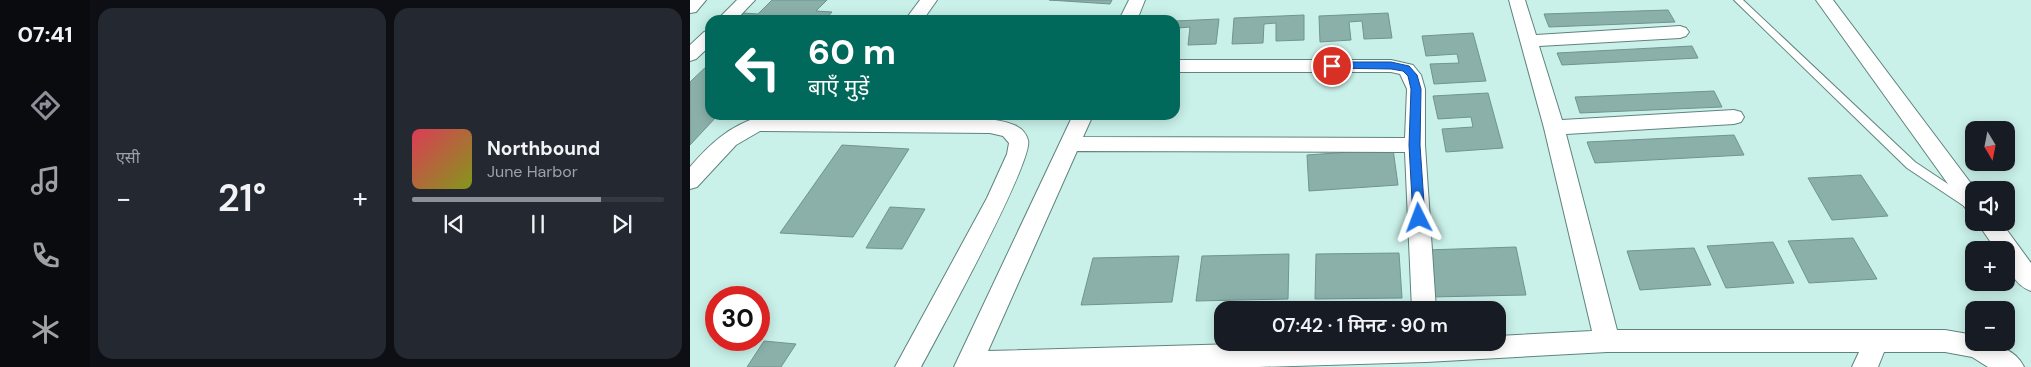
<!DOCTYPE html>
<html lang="hi">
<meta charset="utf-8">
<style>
:root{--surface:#171b24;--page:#242831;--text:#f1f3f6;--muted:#9ea1a6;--line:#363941;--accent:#8c9099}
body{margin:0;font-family:"DM Sans","Noto Sans Devanagari",sans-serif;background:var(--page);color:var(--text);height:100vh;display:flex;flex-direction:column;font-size:19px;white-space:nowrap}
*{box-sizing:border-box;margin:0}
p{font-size:16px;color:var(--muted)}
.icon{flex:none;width:28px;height:28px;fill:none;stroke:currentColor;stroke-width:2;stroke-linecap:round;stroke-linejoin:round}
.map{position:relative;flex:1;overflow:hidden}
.side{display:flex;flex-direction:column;gap:8px;padding:8px;background:#0d0f14;width:600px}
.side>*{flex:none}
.banner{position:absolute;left:15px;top:15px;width:475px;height:105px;border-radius:15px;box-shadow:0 2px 12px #0003;background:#00695c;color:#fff;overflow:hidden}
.needle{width:32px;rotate:170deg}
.controls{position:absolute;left:1275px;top:121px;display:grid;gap:10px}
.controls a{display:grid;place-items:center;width:50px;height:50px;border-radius:10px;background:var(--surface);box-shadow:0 2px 12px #0003;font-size:25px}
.speed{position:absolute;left:15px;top:286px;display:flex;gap:10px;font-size:25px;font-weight:700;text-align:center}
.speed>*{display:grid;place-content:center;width:65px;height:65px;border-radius:50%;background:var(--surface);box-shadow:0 2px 12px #0003;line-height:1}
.speed .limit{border:8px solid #d22;background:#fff;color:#111}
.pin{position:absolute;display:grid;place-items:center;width:42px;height:42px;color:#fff;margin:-21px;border:2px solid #fff;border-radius:50%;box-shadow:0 1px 5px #0007}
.me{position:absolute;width:55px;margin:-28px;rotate:357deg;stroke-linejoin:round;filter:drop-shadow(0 0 4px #0008)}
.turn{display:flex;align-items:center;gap:18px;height:105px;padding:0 20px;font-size:22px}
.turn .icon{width:65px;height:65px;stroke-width:2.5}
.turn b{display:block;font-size:35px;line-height:42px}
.big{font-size:38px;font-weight:600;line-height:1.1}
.side .tile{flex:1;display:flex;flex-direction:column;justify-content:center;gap:8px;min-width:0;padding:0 18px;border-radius:15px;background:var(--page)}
.song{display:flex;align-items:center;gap:15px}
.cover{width:60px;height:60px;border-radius:8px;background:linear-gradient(135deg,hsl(350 70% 55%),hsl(70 70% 35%))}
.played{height:5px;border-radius:2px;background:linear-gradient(90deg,var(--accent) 75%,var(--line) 75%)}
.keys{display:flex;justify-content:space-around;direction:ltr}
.heat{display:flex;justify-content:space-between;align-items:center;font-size:28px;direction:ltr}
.side .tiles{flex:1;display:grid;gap:8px;grid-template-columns:repeat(2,1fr)}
.trip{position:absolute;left:524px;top:301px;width:292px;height:50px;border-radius:15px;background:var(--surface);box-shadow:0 2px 12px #0003;font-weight:600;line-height:50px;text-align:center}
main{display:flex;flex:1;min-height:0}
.dock{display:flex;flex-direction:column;width:90px;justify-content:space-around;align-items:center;background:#090b0e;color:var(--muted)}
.dock .icon{width:35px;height:35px}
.dock .on{color:var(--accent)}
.dock b{font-size:22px;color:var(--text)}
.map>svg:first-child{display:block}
.building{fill:#8bb0aa;stroke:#70948e}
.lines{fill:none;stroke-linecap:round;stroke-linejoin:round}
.lane-casing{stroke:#5f837d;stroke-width:2}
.street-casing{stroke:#5f837d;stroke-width:2}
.lane{fill:#fff;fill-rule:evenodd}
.street{fill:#fff;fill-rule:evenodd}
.route{fill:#1a73e8;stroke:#114b97}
</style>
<main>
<nav class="dock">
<b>07:41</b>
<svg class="icon on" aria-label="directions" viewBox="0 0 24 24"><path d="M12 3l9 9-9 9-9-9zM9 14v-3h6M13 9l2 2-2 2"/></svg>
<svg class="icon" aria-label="music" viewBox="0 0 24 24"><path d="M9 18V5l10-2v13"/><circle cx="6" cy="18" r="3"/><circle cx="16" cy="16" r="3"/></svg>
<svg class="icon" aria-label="phone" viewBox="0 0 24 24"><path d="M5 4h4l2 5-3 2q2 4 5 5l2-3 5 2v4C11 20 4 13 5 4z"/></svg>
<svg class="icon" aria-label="climate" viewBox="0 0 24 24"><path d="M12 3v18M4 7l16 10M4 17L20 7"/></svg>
</nav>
<section class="side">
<div class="tiles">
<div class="tile"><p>एसी</p>
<div class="heat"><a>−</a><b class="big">21°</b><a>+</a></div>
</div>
<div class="tile">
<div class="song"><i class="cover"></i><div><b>Northbound</b><p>June Harbor</p></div></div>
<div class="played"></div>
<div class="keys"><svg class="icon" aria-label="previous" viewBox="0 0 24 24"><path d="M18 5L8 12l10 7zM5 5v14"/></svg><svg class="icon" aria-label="pause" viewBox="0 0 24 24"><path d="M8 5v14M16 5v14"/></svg><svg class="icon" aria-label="next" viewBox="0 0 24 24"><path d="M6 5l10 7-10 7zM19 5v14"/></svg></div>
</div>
</div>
</section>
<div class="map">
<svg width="1341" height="367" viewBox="0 0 1341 367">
<rect width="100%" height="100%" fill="#c9f1e9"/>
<path class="building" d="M82,0h55l-11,11 16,1 -7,8h-89l7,-7 15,1z
M359,0h63l-2,4z
M978,10l7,12 -126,5 -5,-13z
M698,13l4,25 -28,1 -2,-18 -13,1 2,18 -31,2 -1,-26z
M614,15v25l-28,1v-18l-12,1 -1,19 -31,1 2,-26z
M529,19l-3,25 -28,1 2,-18 -12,1 -3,17v-24z
M783,33l13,48 -52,3 -4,-20 29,-1 -2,-9 -31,2 -4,-20z
M1002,46l6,12 -136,7 -5,-12z
M20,63v52h8l-28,30v-63z
M1024,91l8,16 -142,6 -5,-16z
M798,93l15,55 -57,4 -4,-23 31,-2 -2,-10 -33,2 -5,-23z
M1044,135l10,20 -149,8 -8,-21z
M152,145l67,4 -56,88 -73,-4z
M703,149l5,36 -89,6 -2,-36z
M1171,175l27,41 -56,4 -24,-42z
M200,207l35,2 -23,40 -36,-1z
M1163,238l24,41 -68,4 -21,-42z
M1083,242l21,41 -68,5 -19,-42z
M826,247l10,48 -95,2 -5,-47z
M1004,248l17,37 -71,5 -13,-39z
M709,253l3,45 -87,1 1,-45z
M599,254l-1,45 -92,2 6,-45z
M489,256l-7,46 -91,3 12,-47z
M74,341l32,3 -15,23h-34z"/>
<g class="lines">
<defs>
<path id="lane" d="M1044,0h9l172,162 57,38 2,3 -2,3h-8l-57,-38z"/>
<path id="street" d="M0,0h16l-10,12 -6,1z
M47,0h18l-19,20h-19z
M230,0h17l-14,20h-18z
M439,0h16l-8,20h-18z
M819,0h16l11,35 144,-9 6,2 3,4 -3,4 -6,2 -141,8 23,74 172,-10 7,2 3,5 -3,5 -7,2 -168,10 51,196h328l29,5v7c18,0 42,7 50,25h-36l-16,-10 -27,-5h-61l-6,15h-26l7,-15h-252l-181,10 -168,5h-304l119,-252h20l-10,22 322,1 2,-49 -7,-15 -9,-2h-216v-12h216l22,5 8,10 4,14v56l11,165h-24l-7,-158 -328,-1 -89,200 322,-9h188v-6l94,-5 -48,-203z
M1126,0h17l143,190h-2v21l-8,-2z
M20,30v16l-14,13 -6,2v-16l14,-13z
M69,117l231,2c14,3 33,4 38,21 7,19 -91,197 -107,227h-26l92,-169 20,-44 2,-11 -6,-7 -13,-3 -230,-2 -24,14 -39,42 -7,2v-22c20,-23 39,-41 69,-50z
M1287,222h24l30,41v28c-17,-6 -25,-24 -25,-41h-10z"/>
</defs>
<use href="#lane" class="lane-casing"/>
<use href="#street" class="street-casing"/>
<use href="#lane" class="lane"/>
<use href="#street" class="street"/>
</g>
<path class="route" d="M642,62h59l18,4 8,9 4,14 -1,56 5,73 -2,4 -4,1 -6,-5 -4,-73 2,-56 -3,-13 -5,-5 -12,-2 -62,-1 -2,-2z"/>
</svg>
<div class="controls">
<a><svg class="needle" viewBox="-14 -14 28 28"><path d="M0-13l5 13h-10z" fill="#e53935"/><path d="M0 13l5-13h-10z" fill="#9ea1a6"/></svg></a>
<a><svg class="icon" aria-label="sound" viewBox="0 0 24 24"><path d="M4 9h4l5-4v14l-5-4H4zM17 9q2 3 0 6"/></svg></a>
<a>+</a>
<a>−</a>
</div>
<div class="speed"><div class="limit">30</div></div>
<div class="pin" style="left:642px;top:66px;background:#d93025"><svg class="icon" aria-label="arrive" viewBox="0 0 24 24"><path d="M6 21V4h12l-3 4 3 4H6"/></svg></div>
<svg class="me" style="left:729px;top:218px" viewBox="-20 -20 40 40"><path d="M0-17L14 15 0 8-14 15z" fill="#1a73e8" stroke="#fff" stroke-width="4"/></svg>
<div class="trip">07:42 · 1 मिनट · 90 m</div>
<div class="banner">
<div class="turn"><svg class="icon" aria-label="left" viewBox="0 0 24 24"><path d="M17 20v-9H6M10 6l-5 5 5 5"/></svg><div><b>60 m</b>बाएँ मुड़ें</div></div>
</div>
</div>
</main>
